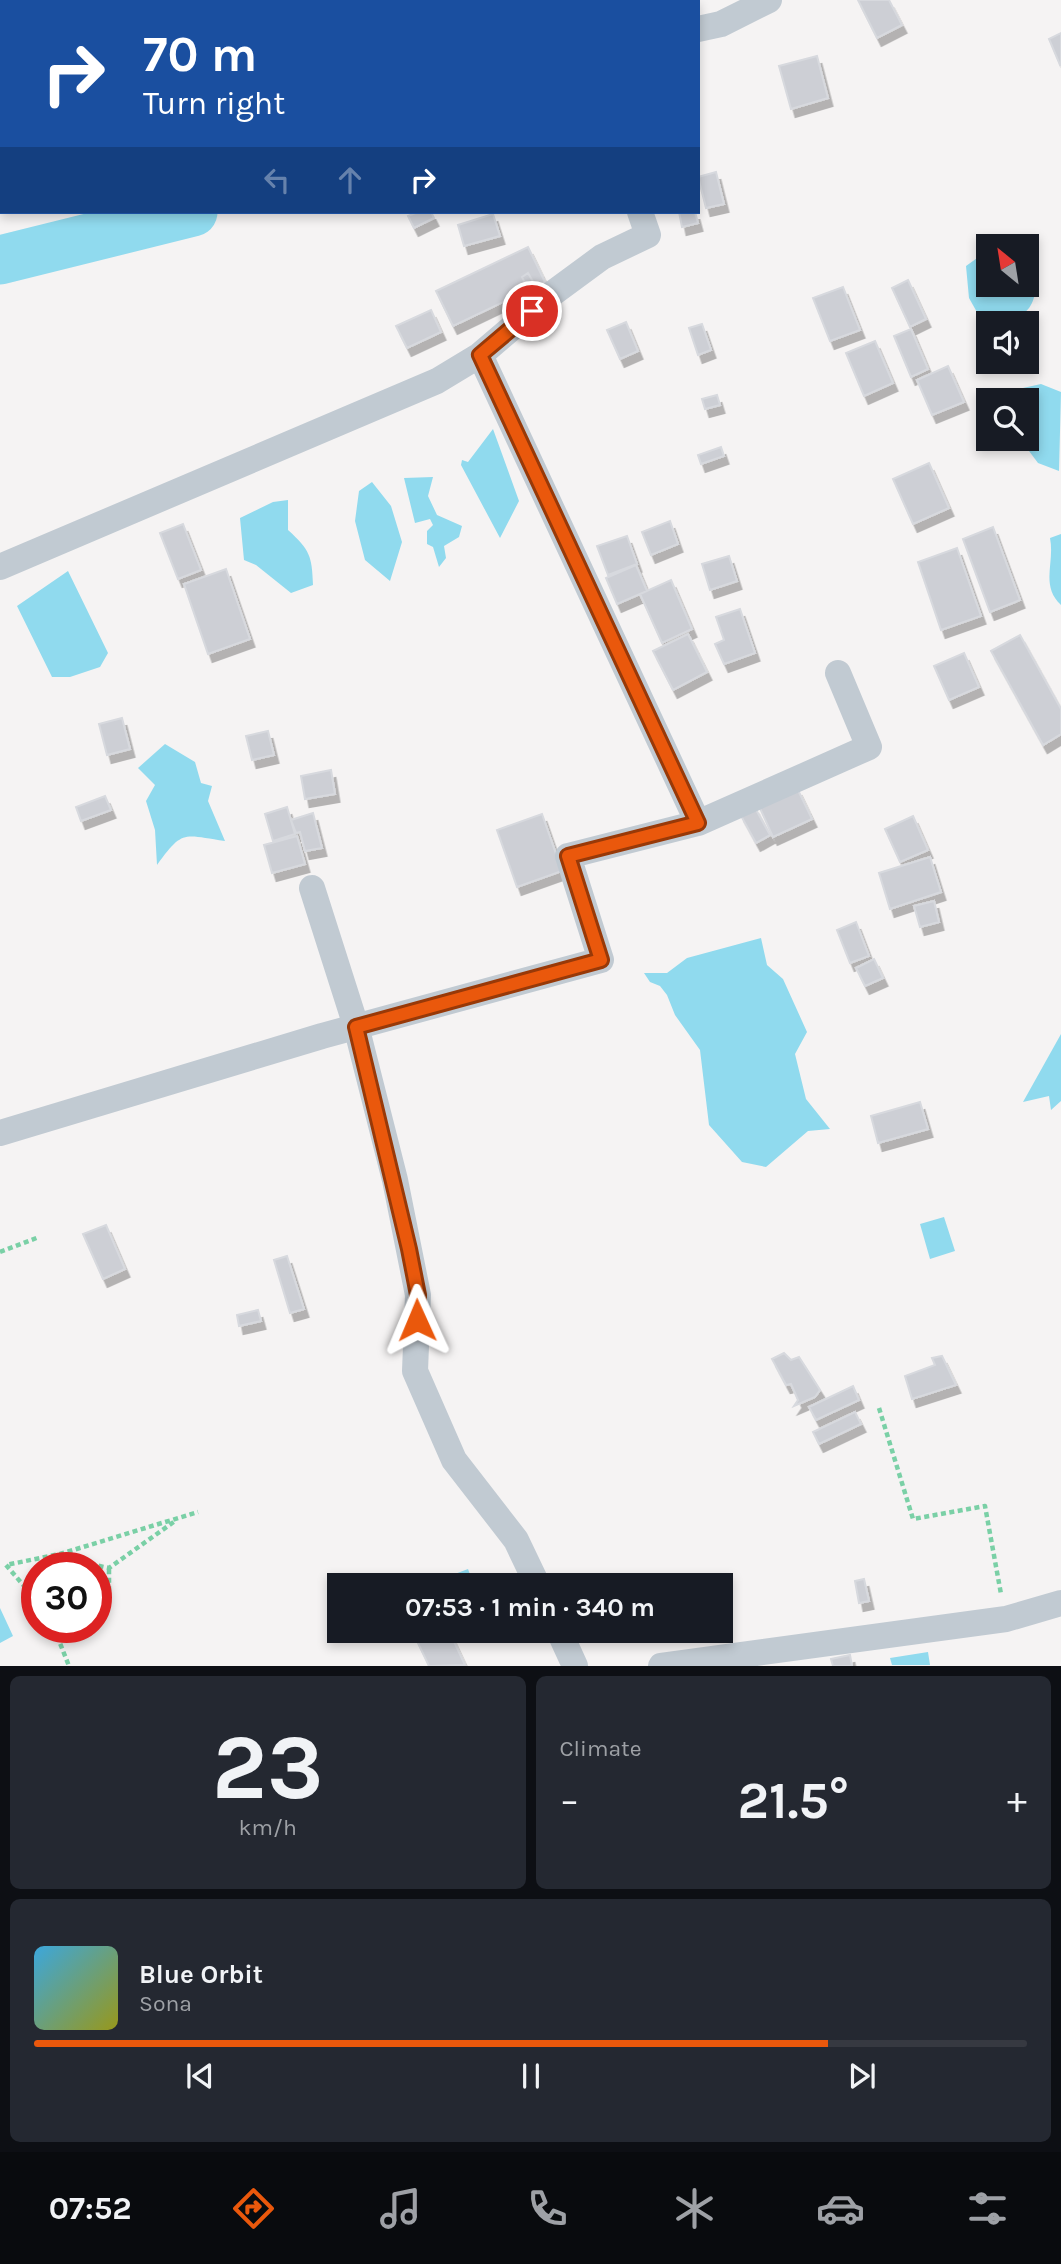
<!DOCTYPE html>
<meta charset="utf-8">
<style>
:root{--surface:#171b24;--page:#242831;--text:#f1f3f6;--muted:#9ea1a6;--line:#363941;--accent:#ea580c}
body{margin:0;font-family:Karla,sans-serif;background:var(--page);color:var(--text);height:100vh;display:flex;flex-direction:column;font-size:26px;white-space:nowrap}
*{box-sizing:border-box;margin:0}
p{font-size:23px;color:var(--muted)}
.icon{flex:none;width:38px;height:38px;fill:none;stroke:currentColor;stroke-width:2;stroke-linecap:round;stroke-linejoin:round}
.map{position:relative;height:1666px;overflow:hidden}
.drawer{display:flex;flex-direction:column;gap:10px;padding:10px;background:#0d0f14;flex:1}
.drawer>*{flex:none}
.top-card{position:absolute;left:0px;top:0px;width:700px;height:214px;box-shadow:0 4px 10px #0003;background:#1a4fa0;color:#fff;overflow:hidden}
.needle{width:46px;rotate:330deg}
.fabs{position:absolute;left:976px;top:234px;display:grid;gap:14px}
.fabs a{display:grid;place-items:center;width:63px;height:63px;border-radius:0px;background:var(--surface);box-shadow:0 4px 10px #0003;font-size:35px}
.speed{position:absolute;left:21px;top:1552px;display:flex;gap:14px;font-size:35px;font-weight:700;text-align:center}
.speed>*{display:grid;place-content:center;width:91px;height:91px;border-radius:50%;background:var(--surface);box-shadow:0 4px 10px #0003;line-height:1}
.speed .limit{border:10px solid #d22;background:#fff;color:#111}
.pin{position:absolute;display:grid;place-items:center;width:60px;height:60px;color:#fff;margin:-30px;border:4px solid #fff;border-radius:50%;box-shadow:0 2px 7px #0007}
.me{position:absolute;width:77px;margin:-38px;rotate:359deg;stroke-linejoin:round;filter:drop-shadow(0 0 5px #0008)}
.turn{display:flex;align-items:center;gap:24px;height:147px;padding:0 28px;font-size:32px}
.turn .icon{width:91px;height:91px;stroke-width:2.5}
.turn b{display:block;font-size:49px;line-height:60px}
.lanes{display:flex;align-items:center;height:66px;padding:0 28px;background:#0003;justify-content:center;gap:35px;direction:ltr}
.lanes .off{opacity:.35}
.big{font-size:52px;font-weight:700;line-height:1.1}
.drawer .tile{flex:1;display:flex;flex-direction:column;justify-content:center;gap:10px;min-width:0;padding:0 24px;border-radius:10px;background:var(--page)}
.drawer .dial{align-items:center;gap:0}
.dial b{font-size:91px;line-height:1}
.song{display:flex;align-items:center;gap:21px}
.cover{width:84px;height:84px;border-radius:10px;background:linear-gradient(135deg,hsl(200 70% 55%),hsl(60 70% 35%))}
.played{height:7px;border-radius:4px;background:linear-gradient(90deg,var(--accent) 80%,var(--line) 80%)}
.keys{display:flex;justify-content:space-around;direction:ltr}
.heat{display:flex;justify-content:space-between;align-items:center;font-size:38px;direction:ltr}
.drawer .tiles{flex:1;display:grid;gap:10px;grid-template-columns:1fr 1fr}
.tile:last-child{grid-column:span 2}
.trip{position:absolute;left:327px;top:1573px;width:406px;height:70px;border-radius:0px;background:var(--surface);box-shadow:0 4px 10px #0003;font-weight:700;line-height:70px;text-align:center}
.menu{display:flex;height:112px;justify-content:space-around;align-items:center;background:#090b0e;color:var(--muted)}
.menu .icon{width:49px;height:49px}
.menu .active{color:var(--accent)}
.menu b{font-size:32px;color:var(--text)}
.map>svg:first-child{display:block}
.water{fill:#90daee}
.lines{fill:none;stroke-linecap:round;stroke-linejoin:round}
.river{stroke:#90daee;stroke-width:49}
.building{fill:#cdcfd5;stroke:#d7d9de;stroke-width:2;filter:url(#shadow)}
.path{stroke:#7ad0a6;stroke-width:4.5;stroke-dasharray:5 3.5;stroke-linecap:butt}
.minor{stroke:#c1cad2;stroke-width:26}
.route-casing{stroke:#983908;stroke-width:18}
.route{stroke:#ea580c;stroke-width:12}
</style>
<div class="map">
<svg width="1061" height="1666" viewBox="0 0 1061 1666">
<defs>
<filter id="shadow"><feDropShadow dx="4.5" dy="8" stdDeviation="0" flood-color="#0004"/></filter>
</defs>
<rect width="100%" height="100%" fill="#f5f3f3"/>
<path class="water" d="M3,0h173v2h-172z
M980,256h9v29h38v-13l9,9c0,39 -25,42 -58,33l-9,-16 -3,-32z
M1041,384l20,8 -2,79 -21,-8 -18,-24h7v-38h-8l4,-13z
M493,429l26,72 -19,37 -39,-73 1,-5 6,2z
M433,477l-5,19 9,19 25,11 -3,11 -15,9 2,12 -7,9 -6,-20 -6,-3v-13l6,-6 -3,-6 -15,4 -11,-45z
M372,482l19,24 11,36 -12,39 -25,-21 -10,-39 4,-30z
M288,500v30c22,20 24,26 25,55l-22,8 -35,-28 -12,-5 -4,-42 33,-16z
M1061,534v71c-21,-20 -6,-42 -11,-67z
M68,571l40,82 -8,14 -30,10h-18l-35,-71z
M165,744l30,18 6,21 11,3 -4,15 17,40c-42,-6 -42,-12 -68,24l-2,-35 -9,-29 9,-16 -17,-17z
M761,938l6,27 16,14 24,53 -12,22 11,45 24,30 -22,2 -42,36 -24,-5 -33,-37 -9,-75 -25,-35 -8,-20 -7,-9 -10,-4 -6,-9h23l20,-15z
M1061,1034v67l-10,9 -2,-14 -26,6z
M944,1217l11,34 -25,8 -10,-35z
M468,1569l6,16h-48z
M0,1608l13,28 -13,7z
M928,1652l2,13h-38l-2,-7z"/>
<g class="lines">
<path class="river" d="M657,2l4,-2
M0,260l193,-48"/>
</g>
<path class="building" d="M858,0h31l13,25 -25,13z
M1061,33v31l-1,1 -11,-26z
M817,56l11,42 -37,11 -12,-43z
M716,172l8,32 -18,4 -8,-31z
M418,212h13l3,6 -20,10 -6,-12z
M679,212h16l3,11 -16,4z
M493,214l7,22 -36,10 -6,-21z
M528,247l17,35 -92,44 -17,-35z
M528,273l7,12 -7,4 -6,-12z
M908,280l18,39 -16,8 -18,-39z
M843,287l17,43 -30,11 -17,-43z
M431,310l10,22 -34,16 -11,-22z
M626,322l12,29 -18,8 -13,-29z
M702,324l9,26 -13,5 -9,-27z
M911,329l17,40 -17,8 -17,-41z
M875,341l18,42 -29,13 -18,-43z
M948,366l16,36 -32,13 -15,-35z
M717,395l3,10 -15,4 -3,-10z
M721,447l3,9 -23,8 -3,-9z
M929,463l20,45 -36,16 -20,-45z
M670,521l8,23 -27,11 -9,-23z
M183,524l18,46 -23,9 -18,-46z
M993,527l27,73 -30,12 -27,-73z
M627,536l10,28 -29,11 -11,-29z
M957,548l24,68 -40,14 -23,-68z
M729,556l8,25 -27,9 -8,-26z
M636,565l11,26 -30,13 -11,-26z
M226,569l24,70 -42,15 -24,-70z
M671,580l21,49 -30,14 -22,-49z
M740,609l15,44 -31,11 -9,-20 9,-4 -8,-23z
M688,634l19,38 -34,18 -20,-39z
M1020,635l41,74v25l-18,11 -52,-94z
M964,653l15,34 -30,13 -15,-34z
M122,718l8,31 -23,6 -8,-31z
M268,731l6,24 -22,5 -6,-24z
M331,770l4,24 -30,5 -4,-23z
M797,788l15,31 -39,18 -14,-31z
M105,796l6,14 -30,11 -5,-14z
M754,806l16,29 -14,8 -16,-29z
M287,807l8,27 -22,7 -8,-27z
M313,813l9,35 -17,3 -5,-19 -4,1 -5,-13z
M542,814l20,57 -45,16 -20,-57z
M913,816l15,34 -28,12 -15,-33z
M297,836l8,28 -33,9 -8,-28z
M930,857l11,35 -51,17 -11,-36z
M934,901l5,21 -19,5 -6,-21z
M856,922l13,34 -19,7 -13,-33z
M874,959l9,19 -18,8 -9,-18z
M920,1102l8,27 -50,14 -7,-27z
M106,1225l19,44 -22,10 -20,-45z
M287,1256l17,53 -14,4 -16,-53z
M258,1310l3,11 -22,5 -2,-11z
M784,1353l7,7 8,-3 21,33 -5,7 -21,9 4,-6 -7,-16 -5,1 -14,-26z
M942,1356l14,29 -44,14 -7,-23 30,-11 -3,-7z
M853,1386l6,14 -43,20 -7,-13z
M855,1412l6,12 -42,20 -6,-12z
M864,1579l5,22 -10,2 -4,-22z
M433,1631h16l16,34 -36,1 -13,-27z
M850,1655l2,11h-19l-2,-7z"/>
<g class="lines">
<path class="path" d="M0,191l2,-1
M0,1252l39,-15
M879,1408l34,111 72,-13 16,88
M57,1557l52,11 66,-47
M37,1601l-31,-36 54,-11 138,-42
M96,1601l13,-8v-25
M54,1628l15,38"/>
<path class="minor" d="M571,2l5,-2
M698,29l23,-5 48,-24
M480,355l218,468 171,-76 -31,-74
M0,567l437,-186 43,-26 69,-59 53,-39 46,-22 -8,-23
M312,888l44,138 39,154 23,115 -3,76 39,89 62,80 22,46
M0,1133l322,-97 279,-76 -33,-104 130,-33
M559,1631l16,35
M661,1666l345,-47 55,-16"/>
</g>
<g class="lines">
<defs>
<path id="route" d="M417,1320l1,-25 -9,-46 -53,-222 245,-67 -33,-104 130,-33 -218,-468 52,-44"/>
</defs>
<use href="#route" class="route-casing"/>
<use href="#route" class="route"/>
</g>
</svg>
<div class="fabs">
<a><svg class="needle" viewBox="-14 -14 28 28"><path d="M0-13l5 13h-10z" fill="#e53935"/><path d="M0 13l5-13h-10z" fill="#9ea1a6"/></svg></a>
<a><svg class="icon" aria-label="sound" viewBox="0 0 24 24"><path d="M4 9h4l5-4v14l-5-4H4zM17 9q2 3 0 6"/></svg></a>
<a><svg class="icon" aria-label="search" viewBox="0 0 24 24"><circle cx="10" cy="10" r="6"/><path d="M15 15l6 6"/></svg></a>
</div>
<div class="speed"><div class="limit">30</div></div>
<div class="pin" style="left:532px;top:311px;background:#d93025"><svg class="icon" aria-label="arrive" viewBox="0 0 24 24"><path d="M6 21V4h12l-3 4 3 4H6"/></svg></div>
<svg class="me" style="left:417px;top:1320px" viewBox="-20 -20 40 40"><path d="M0-17L14 15 0 8-14 15z" fill="#ea580c" stroke="#fff" stroke-width="4"/></svg>
<div class="trip">07:53 · 1 min · 340 m</div>
<div class="top-card">
<div class="turn"><svg class="icon" aria-label="right" viewBox="0 0 24 24"><path d="M7 20v-9h11M14 6l5 5-5 5"/></svg><div><b>70 m</b>Turn right</div></div>
<div class="lanes"><svg class="icon off" aria-label="left" viewBox="0 0 24 24"><path d="M17 20v-9H6M10 6l-5 5 5 5"/></svg><svg class="icon off" aria-label="ahead" viewBox="0 0 24 24"><path d="M12 20V5M6 11l6-6 6 6"/></svg><svg class="icon" aria-label="right" viewBox="0 0 24 24"><path d="M7 20v-9h11M14 6l5 5-5 5"/></svg></div>
</div>
</div>
<section class="drawer">
<div class="tiles">
<div class="tile dial"><b>23</b><p>km/h</p></div>
<div class="tile"><p>Climate</p>
<div class="heat"><a>−</a><b class="big">21.5°</b><a>+</a></div>
</div>
<div class="tile">
<div class="song"><i class="cover"></i><div><b>Blue Orbit</b><p>Sona</p></div></div>
<div class="played"></div>
<div class="keys"><svg class="icon" aria-label="previous" viewBox="0 0 24 24"><path d="M18 5L8 12l10 7zM5 5v14"/></svg><svg class="icon" aria-label="pause" viewBox="0 0 24 24"><path d="M8 5v14M16 5v14"/></svg><svg class="icon" aria-label="next" viewBox="0 0 24 24"><path d="M6 5l10 7-10 7zM19 5v14"/></svg></div>
</div>
</div>
</section>
<nav class="menu">
<b>07:52</b>
<svg class="icon active" aria-label="directions" viewBox="0 0 24 24"><path d="M12 3l9 9-9 9-9-9zM9 14v-3h6M13 9l2 2-2 2"/></svg>
<svg class="icon" aria-label="music" viewBox="0 0 24 24"><path d="M9 18V5l10-2v13"/><circle cx="6" cy="18" r="3"/><circle cx="16" cy="16" r="3"/></svg>
<svg class="icon" aria-label="phone" viewBox="0 0 24 24"><path d="M5 4h4l2 5-3 2q2 4 5 5l2-3 5 2v4C11 20 4 13 5 4z"/></svg>
<svg class="icon" aria-label="climate" viewBox="0 0 24 24"><path d="M12 3v18M4 7l16 10M4 17L20 7"/></svg>
<svg class="icon" aria-label="car" viewBox="0 0 24 24"><path d="M5 17H2v-5l4-1 3-4h7l3 4 3 1v5h-3M9 17h6M6 11h13"/><circle cx="7" cy="17" r="2"/><circle cx="17" cy="17" r="2"/></svg>
<svg class="icon" aria-label="filters" viewBox="0 0 24 24"><path d="M4 7h16M4 17h16"/><circle cx="9" cy="7" r="2"/><circle cx="15" cy="17" r="2"/></svg>
</nav>
